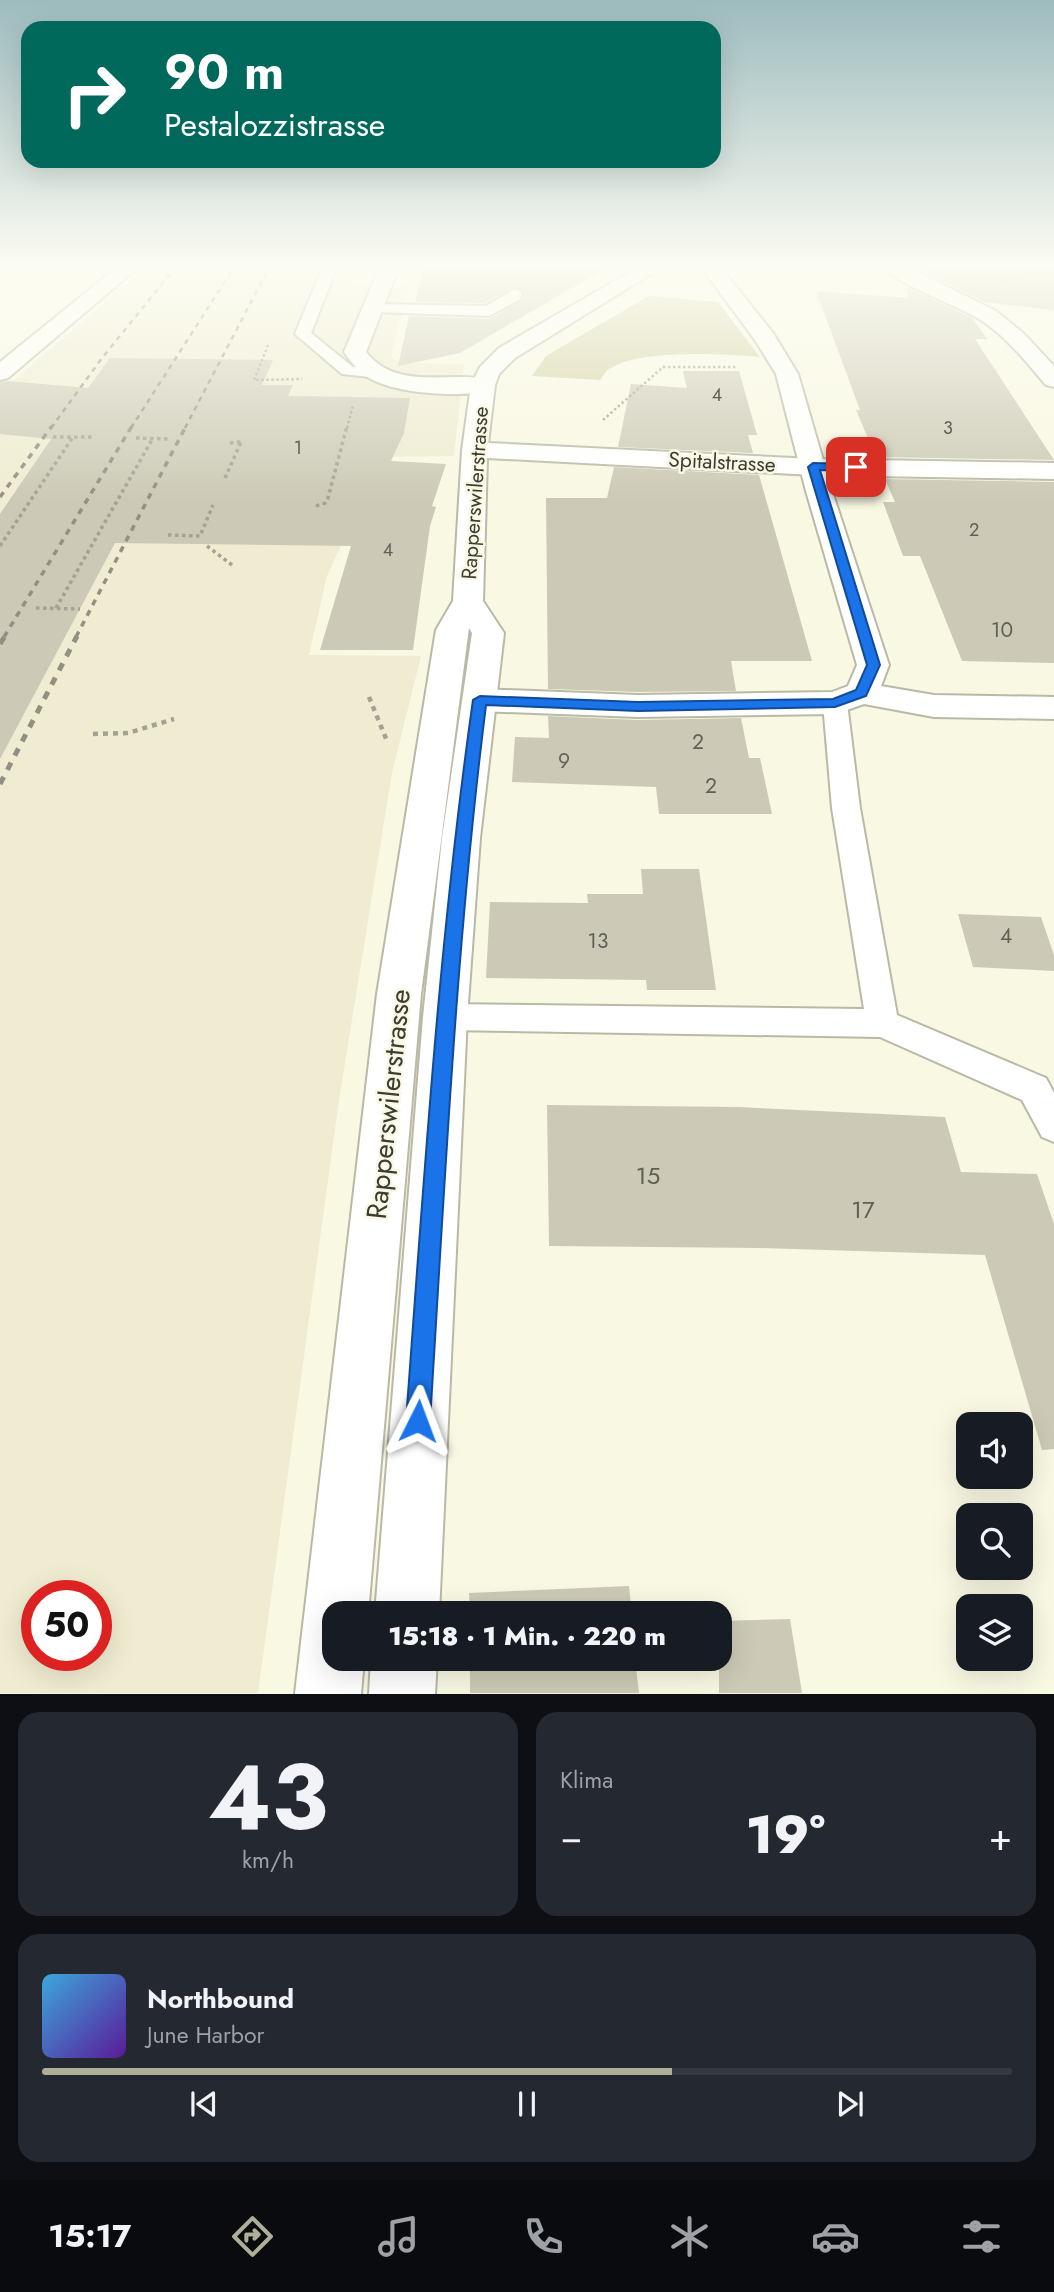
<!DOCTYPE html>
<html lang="de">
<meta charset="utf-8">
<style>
:root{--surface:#171b24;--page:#242831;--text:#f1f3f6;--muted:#9ea1a6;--line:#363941;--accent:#afae98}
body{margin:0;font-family:Jost,sans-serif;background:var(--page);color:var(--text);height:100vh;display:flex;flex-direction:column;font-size:26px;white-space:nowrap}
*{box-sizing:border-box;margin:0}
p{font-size:23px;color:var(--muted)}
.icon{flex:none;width:38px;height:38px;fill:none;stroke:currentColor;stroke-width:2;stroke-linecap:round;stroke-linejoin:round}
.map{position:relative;height:1694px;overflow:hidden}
.side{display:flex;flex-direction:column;gap:18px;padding:18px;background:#0d0f14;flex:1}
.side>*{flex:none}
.guide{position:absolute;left:21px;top:21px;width:700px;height:147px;border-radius:21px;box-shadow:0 7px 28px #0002;background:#00695c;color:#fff;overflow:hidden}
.controls{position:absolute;left:956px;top:1412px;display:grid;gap:14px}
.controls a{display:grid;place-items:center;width:77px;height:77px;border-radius:14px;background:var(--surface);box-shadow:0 7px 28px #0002;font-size:35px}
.speed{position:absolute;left:21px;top:1580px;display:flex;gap:14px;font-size:35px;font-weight:700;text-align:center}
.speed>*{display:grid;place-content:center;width:91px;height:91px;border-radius:50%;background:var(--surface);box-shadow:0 7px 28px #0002;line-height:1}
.speed .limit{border:10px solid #d22;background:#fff;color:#111}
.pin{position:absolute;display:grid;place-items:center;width:60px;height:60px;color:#fff;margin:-30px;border-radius:14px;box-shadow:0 4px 10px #0006}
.me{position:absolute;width:77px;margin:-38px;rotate:3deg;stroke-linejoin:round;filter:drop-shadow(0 0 5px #0008)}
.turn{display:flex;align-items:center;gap:24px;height:147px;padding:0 28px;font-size:32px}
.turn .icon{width:91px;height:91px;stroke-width:2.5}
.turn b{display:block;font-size:49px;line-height:60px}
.big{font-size:52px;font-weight:800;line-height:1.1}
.side .card{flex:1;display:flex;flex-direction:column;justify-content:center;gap:10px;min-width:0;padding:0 24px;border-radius:21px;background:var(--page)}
.side .dial{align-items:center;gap:0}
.dial b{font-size:91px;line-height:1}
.song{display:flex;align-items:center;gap:21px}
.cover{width:84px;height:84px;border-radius:10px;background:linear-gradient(135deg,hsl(200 70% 55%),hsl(270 70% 35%))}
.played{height:7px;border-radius:4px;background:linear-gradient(90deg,var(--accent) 65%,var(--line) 65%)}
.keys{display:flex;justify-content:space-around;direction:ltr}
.heat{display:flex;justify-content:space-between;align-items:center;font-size:38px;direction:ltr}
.side .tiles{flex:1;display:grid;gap:18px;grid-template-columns:1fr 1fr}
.card:last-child{grid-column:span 2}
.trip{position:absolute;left:322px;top:1601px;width:410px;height:70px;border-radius:21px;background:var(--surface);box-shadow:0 7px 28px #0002;font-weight:800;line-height:70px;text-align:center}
.menu{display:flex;height:112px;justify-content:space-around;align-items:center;background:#090b0e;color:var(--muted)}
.menu .icon{width:49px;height:49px}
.menu .on{color:var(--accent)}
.menu b{font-size:32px;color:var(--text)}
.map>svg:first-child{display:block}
.built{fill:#efecd1;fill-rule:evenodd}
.green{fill:#d3cfa1}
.building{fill:#cccab6}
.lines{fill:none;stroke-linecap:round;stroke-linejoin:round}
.lane-casing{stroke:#bab9a5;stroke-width:4}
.street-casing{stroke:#bab9a5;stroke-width:4}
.secondary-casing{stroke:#bab9a5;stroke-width:4}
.path-far2{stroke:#a3a293;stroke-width:2.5;stroke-dasharray:2.5 2.5;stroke-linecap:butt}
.path-far1{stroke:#a3a293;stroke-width:3.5;stroke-dasharray:3.5 3.5;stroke-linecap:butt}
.path{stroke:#a3a293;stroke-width:4.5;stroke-dasharray:5 5;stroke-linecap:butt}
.lane{fill:#fff;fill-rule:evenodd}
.street{fill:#fff;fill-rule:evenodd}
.secondary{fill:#fff;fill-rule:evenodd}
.rail-far2{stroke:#919082;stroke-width:2.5;stroke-dasharray:5 5;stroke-linecap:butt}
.rail-far1{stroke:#919082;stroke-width:3.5;stroke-dasharray:6 6;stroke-linecap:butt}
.rail{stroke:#919082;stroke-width:5;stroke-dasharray:8 8;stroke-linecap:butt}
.route{fill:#1a73e8;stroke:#114b97;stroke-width:2}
.labels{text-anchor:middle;stroke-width:5;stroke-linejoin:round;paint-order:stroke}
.far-number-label{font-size:18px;fill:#616054}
.far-street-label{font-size:21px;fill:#3d3c34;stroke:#f9f8e3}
.number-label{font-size:21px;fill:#616054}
.near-number-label{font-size:24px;fill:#616054}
.near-street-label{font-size:28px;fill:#3d3c34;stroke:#f9f8e3}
</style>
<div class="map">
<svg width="1054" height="1694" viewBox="0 0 1054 1694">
<rect width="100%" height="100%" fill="#f9f8e3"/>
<path class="built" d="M150,264h202l-4,21 62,1 -19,68 4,6 15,3 54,1 -10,92 -73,1 -54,119 -18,79 112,1 -29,117 -53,327 -81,593h-258v-1301zM37,1596h59v60h-59z"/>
<path class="green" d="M649,296l69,6 42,55c-36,-3 -118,-8 -149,11 -5,2 -8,8 -11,12l-68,-4 14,-20z"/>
<path class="building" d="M425,264h188l-153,89 -62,13 11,-50 80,3 31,-17 4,-8 -1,-3 -9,-4 -29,16 -70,-1z
M907,264h147v46l-70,-8z
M907,287l65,31 15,21h-12l79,121 -178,-3 -20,-47h4l-44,-119 92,7z
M110,358l163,2 -11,25h31l-5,11 122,2 -6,35 -13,28 55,3 -14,42 4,1 -6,19 -17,124h-93l31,-104 -236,-3 -115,216v-245l51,-75 -51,-5v-52l8,-1 80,7z
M683,371h56l18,64h-9l5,18 -135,-6 13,-63 56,4z
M614,467l145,8 53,186h-81l5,30 -98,1 -90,-3 -2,-191h61z
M885,479l169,3v181l-92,-2 -42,-105h-17l-20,-54h12z
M548,716l90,4 103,-2 8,40h11l12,56h-113l-3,-27 -144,-5 3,-45 34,1z
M641,869h58l17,121h-69l-1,-10 -160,-2 4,-76 98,1 -1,-9h56z
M958,914l83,3 13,38v16l-81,-4z
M547,1105l191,2 207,10 16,55 76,2 17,50v225l-12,1 -57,-195 -226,-7 -210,-2z
M629,1586l3,28h-162l-1,-21z
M790,1619l12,74h-83v-72z
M470,1659h165l4,34h-169z"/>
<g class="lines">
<defs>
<path id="lane" d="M324,264h14l-27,69 42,34 27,3 2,4 -2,4 -38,-4 -47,-40z
M515,289l7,4 -3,7 -30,16 -116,-4 -7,-4 7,-4 113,2z
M835,695l9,2 3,6 13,105 37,207 149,63 8,15v49l-12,-5 -20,-37 -142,-63 -435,-7 -11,-3 -5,-10 5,-10 11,-3 419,5 -32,-201 -9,-105 3,-6z"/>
<path id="street" d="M121,264h21l-134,114 -8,2v-18z
M381,264h19l-34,88c32,40 83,18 125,28l4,5 -4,5c-30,8 -92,4 -120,-11 -12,-6 -19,-16 -27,-27z
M699,264h19l55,69 25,41 34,117 57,174 -8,21 53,9 120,2v22l-120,-2 -70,-13 -29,10 -197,3 -158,-6 -12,-3 -5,-8 5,-8 12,-3 158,6 194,-3 16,-6 9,-21 -51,-174 -30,-117 -21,-34z
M878,264h23l95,47 27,22 31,33v21l-8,-2c-20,-23 -39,-48 -65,-65 -23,-14 -90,-39 -103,-56z"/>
<path id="secondary" d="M644,264h23l-152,94 -16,16 -4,11 -7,58 325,16 241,4v16l-241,-4 -326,-17 -4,143 21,32 -24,205 -13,179 -28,597h-64l48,-597 19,-179 30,-205 -3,-5 -48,366 -53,620h-34v45h30l-3,35h-66l82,-700 59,-364 17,-29 9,-151 9,-65 9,-18 19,-19z
M371,1659h66l-2,35h-66z"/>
</defs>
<use href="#lane" class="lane-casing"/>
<use href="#street" class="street-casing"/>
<use href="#secondary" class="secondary-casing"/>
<path class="path-far2" d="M1006,283l3,-13 45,5
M268,345l-14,35 48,-1
M603,420l60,-53h73
M347,428l6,-23"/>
<path class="path-far1" d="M53,437h39
M136,438l35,1
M230,443l11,-1
M225,478l16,-36
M316,506l9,-3 3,-5 19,-72
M168,535l32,1 13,-31
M0,546l73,-109
M207,546l25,19
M36,608l44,1
M56,608l97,-170"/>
<path class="path" d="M369,697l18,44
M93,734l35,-1 46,-14"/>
<use href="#lane" class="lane"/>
<use href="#street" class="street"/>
<use href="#secondary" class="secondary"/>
<path class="rail-far2" d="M51,428l51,-70 76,-94
M131,428l105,-164
M185,428l86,-164"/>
<path class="rail-far1" d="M0,497l52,-71
M4,637l128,-211
M76,637l110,-211"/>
<path class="rail" d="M0,644l5,-8
M0,784l77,-148"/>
</g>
<linearGradient id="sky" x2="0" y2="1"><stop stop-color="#9dbbbe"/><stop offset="0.53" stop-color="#fcfcf2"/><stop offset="1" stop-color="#fcfcf2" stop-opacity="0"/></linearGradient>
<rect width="1054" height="501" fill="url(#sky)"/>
<path class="route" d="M813,463l43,1 5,3 -5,4 -36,-1 60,195 -14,31 -31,11 -197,4 -152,-6c-30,238 -41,477 -56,716l-3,8 -9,4 -8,-4 -4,-8c18,-241 33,-482 67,-721l7,-4 158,6 195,-3 23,-9 11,-25 -59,-198z"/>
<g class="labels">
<g class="far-number-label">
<text x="717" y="401">4</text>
<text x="948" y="434">3</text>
<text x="298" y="454">1</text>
<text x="974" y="536">2</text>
<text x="388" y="556">4</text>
</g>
<g class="far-street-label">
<text transform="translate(722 462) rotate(3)" y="7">Spitalstrasse</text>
<text transform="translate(475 493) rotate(-86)" y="7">Rapperswilerstrasse</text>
</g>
<g class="number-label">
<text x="1002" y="637">10</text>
<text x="698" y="749">2</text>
<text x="564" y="768">9</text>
<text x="711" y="793">2</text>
<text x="1006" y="943">4</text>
<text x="598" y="948">13</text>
</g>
<g class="near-number-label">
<text x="648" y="1184">15</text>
<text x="863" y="1218">17</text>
</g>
<g class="near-street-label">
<text transform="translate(388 1104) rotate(-84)" y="10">Rapperswilerstrasse</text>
</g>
</g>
</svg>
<div class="controls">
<a><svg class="icon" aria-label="sound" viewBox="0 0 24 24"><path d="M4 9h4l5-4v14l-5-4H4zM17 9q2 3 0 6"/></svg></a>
<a><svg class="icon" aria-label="search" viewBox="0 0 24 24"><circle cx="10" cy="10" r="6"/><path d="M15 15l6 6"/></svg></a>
<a><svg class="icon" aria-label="layers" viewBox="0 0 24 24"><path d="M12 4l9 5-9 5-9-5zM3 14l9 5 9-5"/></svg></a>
</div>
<div class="speed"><div class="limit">50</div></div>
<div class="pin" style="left:856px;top:467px;background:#d93025"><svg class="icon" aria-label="arrive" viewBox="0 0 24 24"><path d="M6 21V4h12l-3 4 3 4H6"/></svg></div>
<svg class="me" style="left:418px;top:1421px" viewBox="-20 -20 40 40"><path d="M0-17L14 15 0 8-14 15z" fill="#1a73e8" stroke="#fff" stroke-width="4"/></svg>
<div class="trip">15:18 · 1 Min. · 220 m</div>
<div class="guide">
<div class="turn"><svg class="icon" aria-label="right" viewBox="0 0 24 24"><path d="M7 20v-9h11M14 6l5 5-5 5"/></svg><div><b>90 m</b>Pestalozzistrasse</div></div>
</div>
</div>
<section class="side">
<div class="tiles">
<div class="card dial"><b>43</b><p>km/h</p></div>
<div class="card"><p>Klima</p>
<div class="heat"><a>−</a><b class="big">19°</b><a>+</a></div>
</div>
<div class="card">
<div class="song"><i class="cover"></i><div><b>Northbound</b><p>June Harbor</p></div></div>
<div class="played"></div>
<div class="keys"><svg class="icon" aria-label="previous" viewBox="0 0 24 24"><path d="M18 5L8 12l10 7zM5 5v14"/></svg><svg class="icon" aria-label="pause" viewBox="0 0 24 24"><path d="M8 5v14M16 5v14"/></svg><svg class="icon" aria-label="next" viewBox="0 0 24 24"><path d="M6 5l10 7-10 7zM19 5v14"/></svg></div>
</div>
</div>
</section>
<nav class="menu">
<b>15:17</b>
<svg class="icon on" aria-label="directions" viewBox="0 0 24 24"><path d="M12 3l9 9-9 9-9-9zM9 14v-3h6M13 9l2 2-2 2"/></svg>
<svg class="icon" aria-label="music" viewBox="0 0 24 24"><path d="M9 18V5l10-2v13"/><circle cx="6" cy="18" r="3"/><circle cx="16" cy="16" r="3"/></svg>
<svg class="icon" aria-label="phone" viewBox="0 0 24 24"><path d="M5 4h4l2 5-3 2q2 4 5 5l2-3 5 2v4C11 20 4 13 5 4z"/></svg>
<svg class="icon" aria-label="climate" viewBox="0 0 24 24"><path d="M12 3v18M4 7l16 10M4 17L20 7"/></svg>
<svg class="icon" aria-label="car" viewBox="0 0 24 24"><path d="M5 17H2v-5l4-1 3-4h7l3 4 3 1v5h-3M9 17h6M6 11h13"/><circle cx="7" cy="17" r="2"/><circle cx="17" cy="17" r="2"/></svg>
<svg class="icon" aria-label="filters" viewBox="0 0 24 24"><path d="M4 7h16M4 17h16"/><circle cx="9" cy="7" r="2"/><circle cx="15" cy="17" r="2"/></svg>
</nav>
